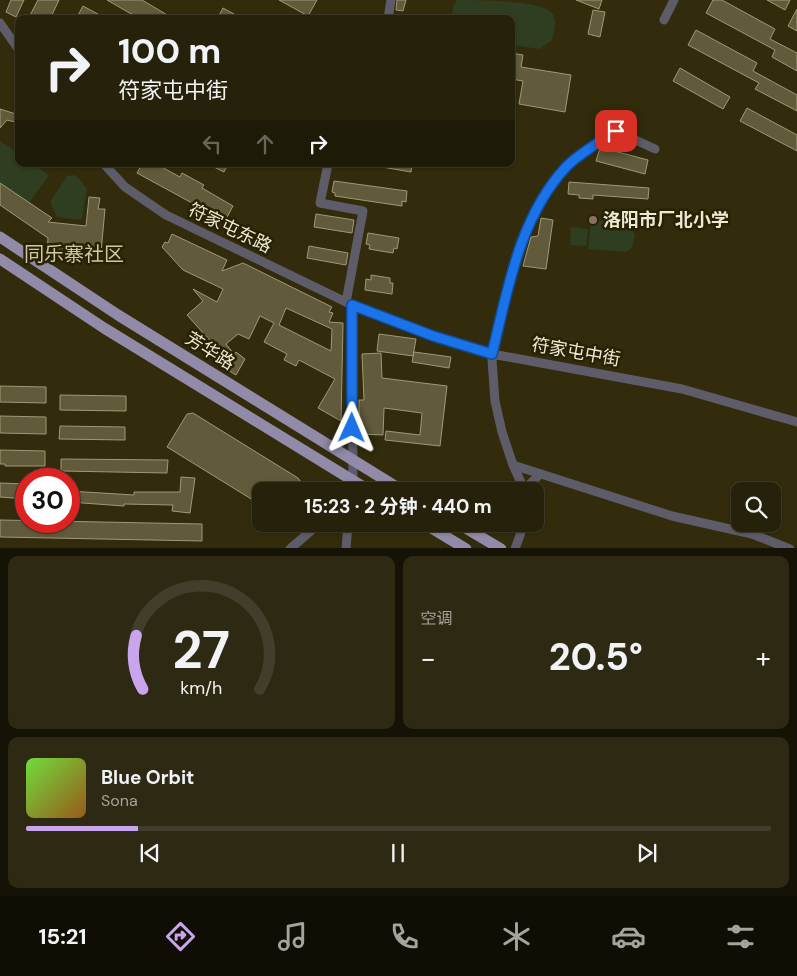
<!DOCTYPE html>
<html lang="zh">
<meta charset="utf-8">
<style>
:root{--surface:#26210a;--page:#2e2913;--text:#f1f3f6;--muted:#a4a39c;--line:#423e2b;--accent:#c9a5ee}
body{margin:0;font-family:"DM Sans","Noto Sans SC",sans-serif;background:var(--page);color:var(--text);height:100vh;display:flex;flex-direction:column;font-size:19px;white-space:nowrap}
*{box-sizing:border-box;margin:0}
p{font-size:16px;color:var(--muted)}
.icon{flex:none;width:28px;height:28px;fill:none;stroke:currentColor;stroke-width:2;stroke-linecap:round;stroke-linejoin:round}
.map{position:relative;height:548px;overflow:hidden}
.details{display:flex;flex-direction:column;gap:8px;padding:8px;background:#151206;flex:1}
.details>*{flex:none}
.banner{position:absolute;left:15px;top:15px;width:500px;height:152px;border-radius:10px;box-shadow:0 1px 4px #0004,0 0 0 1px var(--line);background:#26210a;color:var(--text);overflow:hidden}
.fabs{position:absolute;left:731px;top:482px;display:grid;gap:10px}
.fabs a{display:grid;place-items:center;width:50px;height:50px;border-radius:10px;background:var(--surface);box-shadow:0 1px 4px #0004,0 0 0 1px var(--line);font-size:25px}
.speed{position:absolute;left:15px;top:468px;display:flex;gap:10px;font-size:25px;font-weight:700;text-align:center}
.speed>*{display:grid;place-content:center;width:65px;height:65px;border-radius:50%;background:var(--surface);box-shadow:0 1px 4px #0004,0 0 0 1px var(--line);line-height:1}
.speed .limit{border:8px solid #d22;background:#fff;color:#111}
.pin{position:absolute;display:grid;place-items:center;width:42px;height:42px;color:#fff;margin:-21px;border-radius:10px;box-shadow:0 2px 8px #0006}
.me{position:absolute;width:55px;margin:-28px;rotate:1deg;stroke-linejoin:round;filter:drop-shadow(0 0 4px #0008)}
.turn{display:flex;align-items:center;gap:18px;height:105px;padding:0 20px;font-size:22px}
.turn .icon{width:65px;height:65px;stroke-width:2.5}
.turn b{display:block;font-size:35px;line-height:42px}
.lanes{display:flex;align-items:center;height:48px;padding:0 20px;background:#0003;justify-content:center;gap:25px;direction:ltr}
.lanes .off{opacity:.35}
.big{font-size:38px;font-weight:700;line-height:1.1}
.details .card{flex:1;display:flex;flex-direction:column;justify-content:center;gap:8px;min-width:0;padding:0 18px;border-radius:10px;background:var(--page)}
.details .dial{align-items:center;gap:0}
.dial svg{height:130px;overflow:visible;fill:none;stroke:var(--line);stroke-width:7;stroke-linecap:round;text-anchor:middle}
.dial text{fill:var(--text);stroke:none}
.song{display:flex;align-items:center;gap:15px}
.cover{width:60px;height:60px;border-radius:8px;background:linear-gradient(135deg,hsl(100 70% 55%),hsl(30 70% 35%))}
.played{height:5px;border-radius:2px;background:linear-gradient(90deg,var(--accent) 15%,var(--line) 15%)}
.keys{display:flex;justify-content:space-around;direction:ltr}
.heat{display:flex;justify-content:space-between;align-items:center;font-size:28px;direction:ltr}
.details .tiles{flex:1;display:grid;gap:8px;grid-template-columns:1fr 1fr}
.card:last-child{grid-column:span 2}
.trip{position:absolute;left:252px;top:482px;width:292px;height:50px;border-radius:10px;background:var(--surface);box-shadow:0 1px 4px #0004,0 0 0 1px var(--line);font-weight:700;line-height:50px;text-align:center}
.dock{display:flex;height:80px;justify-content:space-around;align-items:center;background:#0f0d04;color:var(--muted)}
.dock .icon{width:35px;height:35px}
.dock .selected{color:var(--accent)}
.dock b{font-size:22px;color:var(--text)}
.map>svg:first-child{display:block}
.green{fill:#2f3d20}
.building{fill:#615b3b;stroke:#9f9977;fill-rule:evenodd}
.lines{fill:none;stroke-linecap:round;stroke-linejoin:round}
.minor{stroke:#5f5c6a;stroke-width:9}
.major{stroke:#918aa8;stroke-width:11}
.route-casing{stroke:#114b97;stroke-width:12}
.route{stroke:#1a73e8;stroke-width:9}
.education-dot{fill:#8d6e63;stroke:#282203;stroke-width:2}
.labels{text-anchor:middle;stroke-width:5;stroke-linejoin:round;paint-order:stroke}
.poi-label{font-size:18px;font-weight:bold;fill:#ebe8d6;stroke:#282203;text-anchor:start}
.street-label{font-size:18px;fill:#ebe8d6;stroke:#282203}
.quarter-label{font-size:20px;fill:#cec7a4;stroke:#282203}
</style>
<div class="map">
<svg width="797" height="549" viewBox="0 0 797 549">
<rect width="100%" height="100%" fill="#322c0d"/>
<path class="green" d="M457,0c17,0 86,0 95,13 6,8 2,19 0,27l-12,9 -29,-4v-26h-59l1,-12z
M0,141l19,13v10h13l17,11 -20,28 -29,-20z
M76,175l11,14 -5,31 -25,-3 -7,-15 17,-26z
M591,220l38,4 6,12 -3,12 -6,4 -38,-3z
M571,227l17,2 -2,17 -16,-1z"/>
<path class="building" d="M11,0h13l-8,17 -10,-5z
M38,0h21l-9,19h-22z
M107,0h35l32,19h-34z
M279,0h38l-9,16z
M397,0h9l-3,11 -7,-1z
M576,0h26l-3,9z
M713,0h9l53,29 -5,10 27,14v18l-25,-14 3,-7 -69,-37z
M767,0h23l-5,10z
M83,6l24,13h-31z
M223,8l20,11h-26z
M797,9v22l-9,-5z
M593,10l12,2 -5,25 -12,-3z
M696,30l61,33 -4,8 44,24v16l-42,-22 4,-6 -71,-38z
M511,53l12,2 -2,12 50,8 -6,37 -46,-8 4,-23 -12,-2z
M680,68l50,29 -7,12 -50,-28z
M747,108l50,27v16l-57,-30z
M0,109l19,6v8l-12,-3 -7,8z
M603,148l45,12 -3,14 -49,-13 3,-10z
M142,164h14l24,13 2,-4 22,12 -2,3 31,18 -8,15 -88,-48z
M208,164h20l-4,8z
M382,164h30l-1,8 -29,-5z
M334,181l73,10 -1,11 -4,-1v5l-67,-10v-3l-3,-1z
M569,182l80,6 -1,11 -55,-4v4l-14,-1v-3l-11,-1z
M0,183l52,35 -4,4 38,4 3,-29 11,1 -2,11h7l-4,43 -13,-2 -1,8 -40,-4 1,-16 -48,-33z
M316,214l38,6 -2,13 -38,-6z
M541,218l12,2 -7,49 -23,-3 8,-29 7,-1z
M368,233l31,5 -2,11 -3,-1 -1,5 -24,-4 1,-4 -4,-1z
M172,234l55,26 -5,11 21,-8 89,44 -3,5 4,1 -4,9 14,1 -2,98 -23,-13 17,-29 -36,-19 -3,6 -12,-6 3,-6 -23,-12 10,-19 -14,-7 -11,23 -11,-5 -12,10 8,10 2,-2 9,7 -9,16 -13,-8 -2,-14 -34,-38 16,-14 -10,-12 24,13 6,-13 -40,-19 -21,-23 3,-5 3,1zM286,308l46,21 -1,22 -52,-26z
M309,246l39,7 -2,12 -39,-7z
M371,275l19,3v5h3l-1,11 -27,-4 1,-11 5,1z
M379,334l37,5 -3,17 -36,-5z
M414,352l37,5 -2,11 -37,-6z
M381,353l1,25 65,8 -7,60 -55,-6 1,-9 34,4 2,-22 -38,-5 -1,27 -24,-1v-34h5l-2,-46z
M0,386l46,1v16l-46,-1z
M60,395l66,1v15l-66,-1z
M193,413l105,65 10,13h-47v14l-94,-58 20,-33z
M0,416l46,1v17l-46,-1z
M60,426l65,1v13l-66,-1z
M0,450l45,1v15h-40v-2h-5z
M61,459l107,1 -1,13 -106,-2z
M181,477l14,1 -5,35 -18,-2 1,-6 -49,-1v2l-55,-4v-11l65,4v-3h46z
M0,483l26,1v15l-26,-2z
M0,520l202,4v17l-202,-4z"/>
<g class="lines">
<path class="minor" d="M388,19l3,-19
M664,20l10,-20
M0,23l19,27
M104,164l21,23 41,28 186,90 81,31 59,18 190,35 115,33
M328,164l-8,39 43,8 -17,91
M352,305l1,186
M513,465l159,51 80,18 38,15
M525,489l15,-15
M525,491l-12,-26 -11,-33 -7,-31 -3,-41 22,-97 11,-29 26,-49 17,-20 48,-34 39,18
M290,549l23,-20 11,-5
M346,549l2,-25
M515,549l9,-25"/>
<path class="major" d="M0,237l118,78 285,176
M0,259l104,69 266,163
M425,524l41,25
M459,524l42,25"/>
</g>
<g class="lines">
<defs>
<path id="route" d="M352,428v-123l81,31 59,18c16,-65 27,-136 74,-187 14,-14 34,-25 50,-36"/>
</defs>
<use href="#route" class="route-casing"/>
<use href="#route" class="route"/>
</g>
<circle class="education-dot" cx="593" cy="220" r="5"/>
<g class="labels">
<g class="poi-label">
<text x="603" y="226">洛阳市厂北小学</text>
</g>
<g class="street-label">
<text transform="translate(230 228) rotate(26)" y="6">符家屯东路</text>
<text transform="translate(210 351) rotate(32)" y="6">芳华路</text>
<text transform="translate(576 352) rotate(10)" y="6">符家屯中街</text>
</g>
<g class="quarter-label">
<text x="74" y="261">同乐寨社区</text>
</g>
</g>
</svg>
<div class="fabs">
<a><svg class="icon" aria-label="search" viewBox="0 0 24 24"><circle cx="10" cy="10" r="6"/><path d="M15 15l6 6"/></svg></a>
</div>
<div class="speed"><div class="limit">30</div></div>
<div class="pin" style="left:616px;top:131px;background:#d93025"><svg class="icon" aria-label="arrive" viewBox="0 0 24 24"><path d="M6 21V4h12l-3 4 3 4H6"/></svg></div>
<svg class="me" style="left:352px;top:428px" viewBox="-20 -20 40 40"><path d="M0-17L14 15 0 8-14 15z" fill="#1a73e8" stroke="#fff" stroke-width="4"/></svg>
<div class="trip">15:23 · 2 分钟 · 440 m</div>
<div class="banner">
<div class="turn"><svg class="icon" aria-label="right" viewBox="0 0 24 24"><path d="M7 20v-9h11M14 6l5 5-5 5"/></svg><div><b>100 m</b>符家屯中街</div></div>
<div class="lanes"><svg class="icon off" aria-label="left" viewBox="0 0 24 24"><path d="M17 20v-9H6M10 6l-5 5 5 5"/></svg><svg class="icon off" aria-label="ahead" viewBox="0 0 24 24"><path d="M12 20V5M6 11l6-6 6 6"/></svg><svg class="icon" aria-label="right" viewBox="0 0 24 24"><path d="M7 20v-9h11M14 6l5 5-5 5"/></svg></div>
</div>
</div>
<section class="details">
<div class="tiles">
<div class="card dial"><svg viewBox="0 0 100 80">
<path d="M14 69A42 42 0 1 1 86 69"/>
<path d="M14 69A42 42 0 0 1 10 36" stroke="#c9a5ee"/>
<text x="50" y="56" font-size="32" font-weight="700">27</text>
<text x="50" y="72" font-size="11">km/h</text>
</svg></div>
<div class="card"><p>空调</p>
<div class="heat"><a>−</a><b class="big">20.5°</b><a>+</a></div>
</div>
<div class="card">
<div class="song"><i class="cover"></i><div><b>Blue Orbit</b><p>Sona</p></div></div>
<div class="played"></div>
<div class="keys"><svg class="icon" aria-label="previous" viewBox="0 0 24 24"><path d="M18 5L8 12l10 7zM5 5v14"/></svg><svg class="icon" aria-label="pause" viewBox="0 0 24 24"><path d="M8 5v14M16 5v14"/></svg><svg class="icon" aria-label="next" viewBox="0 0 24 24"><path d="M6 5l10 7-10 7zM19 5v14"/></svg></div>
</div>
</div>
</section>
<nav class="dock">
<b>15:21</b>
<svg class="icon selected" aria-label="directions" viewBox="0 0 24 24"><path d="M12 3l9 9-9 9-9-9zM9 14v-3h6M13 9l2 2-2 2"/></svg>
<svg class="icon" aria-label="music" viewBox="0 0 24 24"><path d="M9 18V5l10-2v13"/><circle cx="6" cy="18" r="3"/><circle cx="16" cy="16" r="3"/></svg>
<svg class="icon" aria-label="phone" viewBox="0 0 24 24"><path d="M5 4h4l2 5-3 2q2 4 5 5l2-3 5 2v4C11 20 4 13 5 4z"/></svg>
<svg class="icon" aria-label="climate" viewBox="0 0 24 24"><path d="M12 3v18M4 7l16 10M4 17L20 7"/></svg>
<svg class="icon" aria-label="car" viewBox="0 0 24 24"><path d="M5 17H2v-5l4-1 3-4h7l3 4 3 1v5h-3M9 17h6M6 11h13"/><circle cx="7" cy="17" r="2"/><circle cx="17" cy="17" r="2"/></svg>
<svg class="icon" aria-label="filters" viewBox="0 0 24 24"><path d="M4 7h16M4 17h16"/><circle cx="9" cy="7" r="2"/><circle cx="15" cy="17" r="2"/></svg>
</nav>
